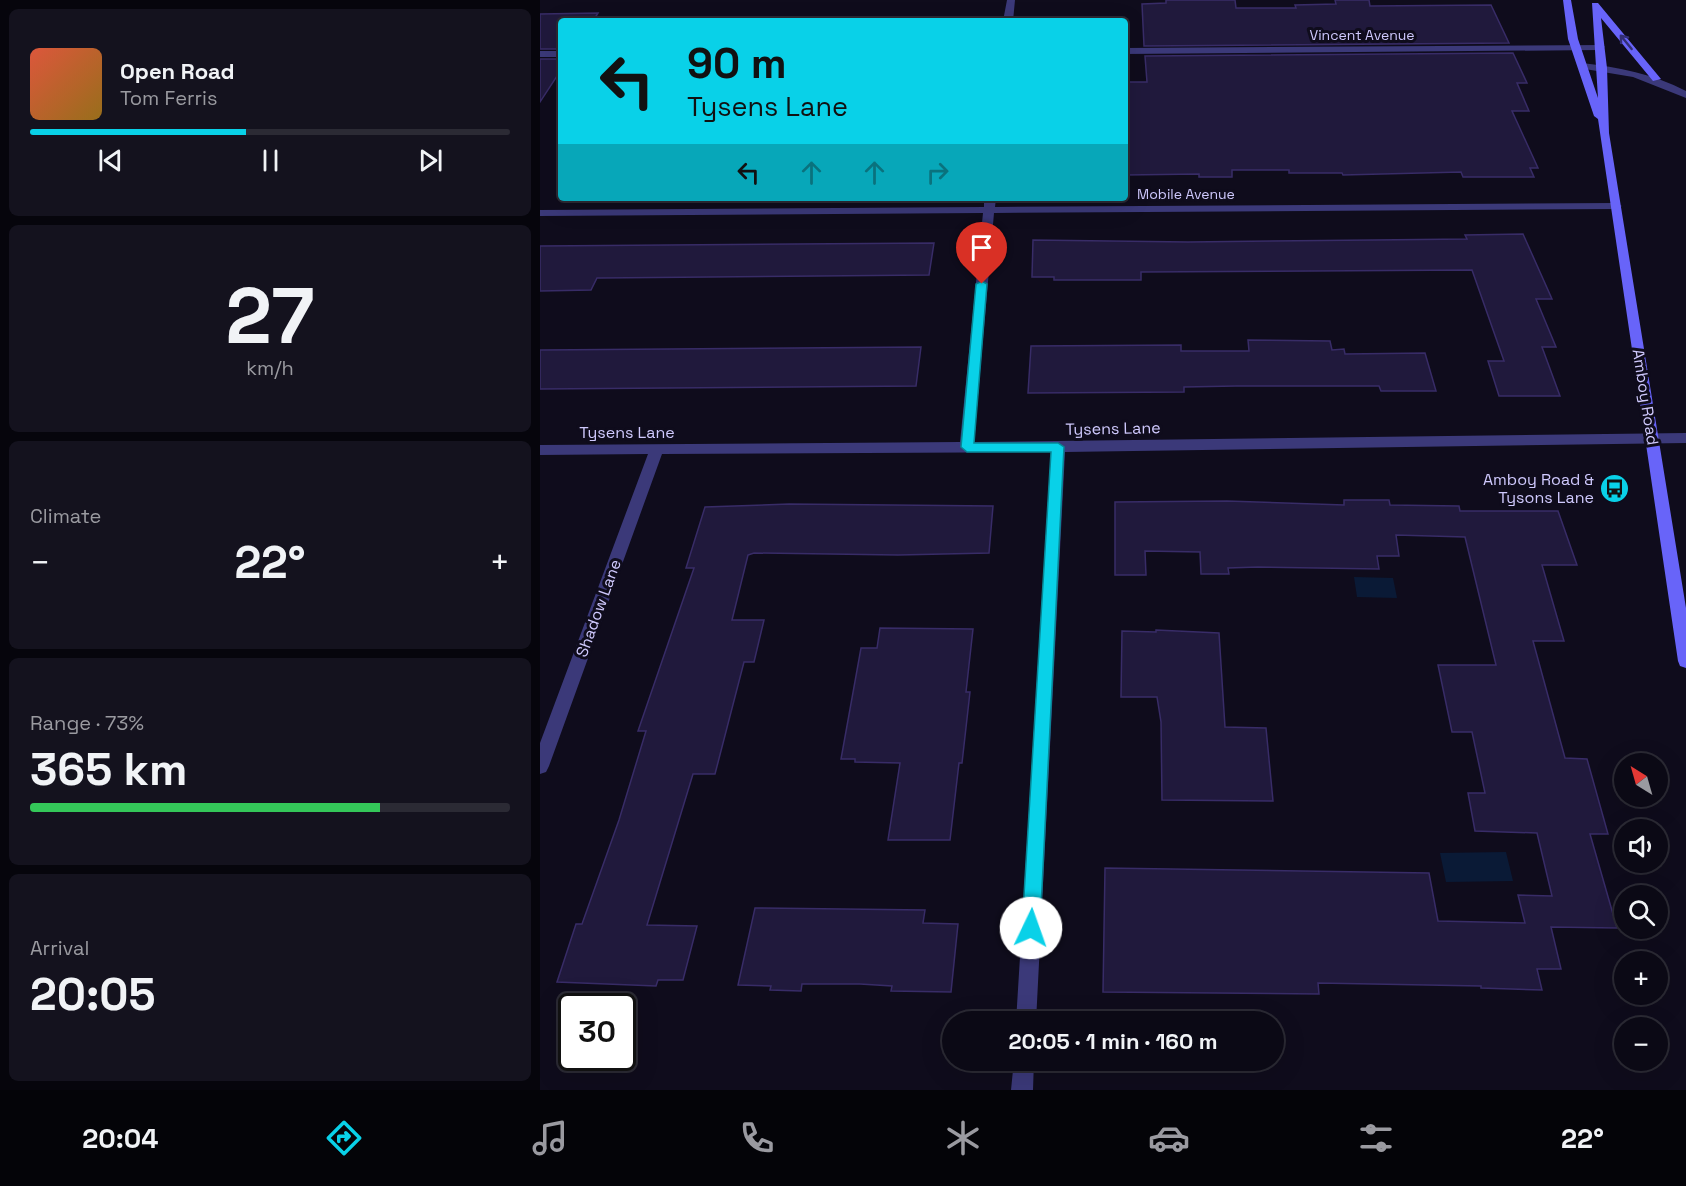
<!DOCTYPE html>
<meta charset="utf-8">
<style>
:root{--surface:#0b0915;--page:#14121e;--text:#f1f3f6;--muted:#9a9aa0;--line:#2b2a34;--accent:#09d1e8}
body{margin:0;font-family:"Space Grotesk",sans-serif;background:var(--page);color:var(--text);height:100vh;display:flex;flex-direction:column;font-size:22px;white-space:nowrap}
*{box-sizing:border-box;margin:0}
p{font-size:20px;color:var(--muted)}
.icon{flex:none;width:33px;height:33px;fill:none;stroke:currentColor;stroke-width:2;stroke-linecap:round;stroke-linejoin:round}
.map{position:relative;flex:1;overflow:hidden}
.details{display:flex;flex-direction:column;gap:9px;padding:9px;background:#06050c;width:540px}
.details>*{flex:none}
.hud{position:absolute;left:18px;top:18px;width:570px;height:183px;border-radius:6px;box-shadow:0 6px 24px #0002,0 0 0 2px var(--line);background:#09d1e8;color:#111;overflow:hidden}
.needle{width:39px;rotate:323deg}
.controls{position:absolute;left:1074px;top:753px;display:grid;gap:12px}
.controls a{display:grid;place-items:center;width:54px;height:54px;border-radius:50%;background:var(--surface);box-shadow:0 6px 24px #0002,0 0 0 2px var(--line);font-size:30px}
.speed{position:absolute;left:18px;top:993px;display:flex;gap:12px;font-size:30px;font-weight:700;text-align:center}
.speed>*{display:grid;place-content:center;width:78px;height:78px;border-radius:50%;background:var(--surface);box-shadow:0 6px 24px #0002,0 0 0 2px var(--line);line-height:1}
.speed .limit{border:3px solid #111;border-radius:9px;background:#fff;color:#111}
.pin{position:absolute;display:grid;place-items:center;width:51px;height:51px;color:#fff;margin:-62px -26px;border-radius:50% 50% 50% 0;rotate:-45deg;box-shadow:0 0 6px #0007}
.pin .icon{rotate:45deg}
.me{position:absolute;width:66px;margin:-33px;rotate:3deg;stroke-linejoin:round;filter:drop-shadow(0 0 4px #0008)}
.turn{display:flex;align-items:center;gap:21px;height:126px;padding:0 30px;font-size:27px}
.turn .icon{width:78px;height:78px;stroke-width:2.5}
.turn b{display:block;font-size:42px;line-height:51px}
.lanes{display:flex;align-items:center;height:57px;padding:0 30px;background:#0003;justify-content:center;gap:30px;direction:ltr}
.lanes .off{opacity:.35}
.big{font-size:45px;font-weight:600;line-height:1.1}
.details .widget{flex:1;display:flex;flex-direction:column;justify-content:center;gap:9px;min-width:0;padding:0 21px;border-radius:9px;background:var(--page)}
.details .dial{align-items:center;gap:0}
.dial b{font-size:78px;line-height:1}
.song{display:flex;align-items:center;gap:18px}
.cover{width:72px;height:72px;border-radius:9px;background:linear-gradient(135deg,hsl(10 70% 55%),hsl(40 70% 35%))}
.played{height:6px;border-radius:3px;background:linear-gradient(90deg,var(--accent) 45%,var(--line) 45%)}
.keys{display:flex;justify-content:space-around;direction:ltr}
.heat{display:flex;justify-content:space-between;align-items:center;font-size:33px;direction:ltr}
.charge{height:9px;border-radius:4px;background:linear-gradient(90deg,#34c759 73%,var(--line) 0)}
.trip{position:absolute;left:402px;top:1011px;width:342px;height:60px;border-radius:30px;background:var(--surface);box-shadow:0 6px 24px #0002,0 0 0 2px var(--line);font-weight:600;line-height:60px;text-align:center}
.menu{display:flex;height:96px;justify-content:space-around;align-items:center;background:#040408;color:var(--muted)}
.menu .icon{width:42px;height:42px}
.menu .selected{color:var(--accent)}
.menu b{font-size:27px;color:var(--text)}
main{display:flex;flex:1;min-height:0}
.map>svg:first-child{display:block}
.water{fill:#0a1a36}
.building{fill:#20193c;stroke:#382c67;stroke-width:1.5}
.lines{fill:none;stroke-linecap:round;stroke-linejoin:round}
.minor{fill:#3b3979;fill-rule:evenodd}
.secondary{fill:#6864f9;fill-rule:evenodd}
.oneway{stroke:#332f74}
.route{fill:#09d1e8;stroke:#068897;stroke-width:1.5}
.labels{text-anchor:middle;stroke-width:6;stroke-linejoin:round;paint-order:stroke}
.far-street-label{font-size:14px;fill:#cfc9fd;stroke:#0f0c1c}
.street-label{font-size:16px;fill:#cfc9fd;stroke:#0f0c1c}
.poi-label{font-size:16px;fill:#cfc9fd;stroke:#0f0c1c;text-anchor:end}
</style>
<main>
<section class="details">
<div class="widget">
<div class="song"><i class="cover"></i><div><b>Open Road</b><p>Tom Ferris</p></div></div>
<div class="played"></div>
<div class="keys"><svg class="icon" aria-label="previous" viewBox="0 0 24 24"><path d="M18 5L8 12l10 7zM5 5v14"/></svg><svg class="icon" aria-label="pause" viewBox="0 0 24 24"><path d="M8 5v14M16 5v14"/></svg><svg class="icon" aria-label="next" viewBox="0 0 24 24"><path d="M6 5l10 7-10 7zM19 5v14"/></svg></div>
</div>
<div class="widget dial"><b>27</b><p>km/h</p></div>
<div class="widget"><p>Climate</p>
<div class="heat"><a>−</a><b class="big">22°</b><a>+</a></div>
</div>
<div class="widget"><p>Range · 73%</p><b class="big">365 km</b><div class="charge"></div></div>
<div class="widget"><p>Arrival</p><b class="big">20:05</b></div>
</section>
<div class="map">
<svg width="1146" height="1090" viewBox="0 0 1146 1090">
<rect width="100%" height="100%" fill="#0f0c1c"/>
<path class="water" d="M814,577l39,1 4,20 -40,-1z
M966,852l7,29 -67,1 -6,-29z"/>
<path class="building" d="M626,0h69l1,8h60l-1,-3 41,-1 -1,-4h34l1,6 121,-1 18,38 -365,3 -2,-42 24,-1z
M58,13l-5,8h-32v28h-21v-35z
M973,53l14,30h-10l12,28h-17l26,57h-8l4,9h-71l-2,-5 -118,3 -1,-2h-53v-3h-57v7h-33v-3l-74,1v-93h22l-2,-26z
M0,59h21v11l-21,32z
M983,234l29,65h-16l20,48h-14l18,49h-61l-11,-35h16l-32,-91 -331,2v8h-87v-3h-22l1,-37 155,2 184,-2 95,-1 -2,-4z
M394,243l-5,32 -329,3h-3l-6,12 -51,1v-45z
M708,340l82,1 2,9 12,-1 1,5 80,-1 11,38h-55l-2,-5h-143l-52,1v5l-156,1 3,-47 150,-1v6h68z
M381,347l-5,39 -376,3v-39z
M804,500h45l1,5 69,1 1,5h98l19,54h-35l22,76h-31l32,117 22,1 21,75h-18l27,94 -66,-1 10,42h-24l5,21 -61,-2v-2l-163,-3 1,11 -216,-2 2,-124 324,5 9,48 87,2 -7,-28 34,1 -15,-63 -62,-2 -7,-38h17l-13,-61h-20l-14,-67h58l-31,-128 -69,-2 3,21h-22l2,13 -121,-2 -30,1 1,6h-28l-1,-22 -55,-1 1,24h-31v-73l112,-1 117,4z
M249,504l204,2 -4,47 -91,2 -144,-2 -6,2 -16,65h32l-10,42h-10l-29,112h-22l-46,151 50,1 -14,54h-25l-2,6 -99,-4 19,-58h6l37,-104 27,-89h-8l56,-163h-8l19,-61z
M340,628l93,1 -7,63h4l-8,71h-3l-9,77h-62l12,-77 -45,-1v-3h-14l20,-111h16z
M616,630l63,3 6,94 41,1 7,73 -111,-1 -1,-78 -4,-25h-36l1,-66 34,1z
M215,908l170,2 -2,13 35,1 -7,68 -60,-1 1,-5 -32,-2h-58l-1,7 -31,-1 1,-4 -33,-1z"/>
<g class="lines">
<path class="minor" d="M467,0h8l-2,21h-10z
M1063,45l2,2 -5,3 -475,4v-6z
M0,51h21v6h-21z
M1042,63c37,4 71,11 104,28v7l-53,-21 -54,-9v-4z
M444,198h12l-1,9 621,-4 6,3 -6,3 -622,4 -20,229 712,-9v10l-621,9 -29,570h-20l35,-570 -389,2 -113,312 -3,6 -6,2v-31l108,-289 -108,1v-10l420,-3 23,-229 -443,3v-6l444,-3z
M474,1060h20l-1,30h-22z"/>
<path class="secondary" d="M1023,0h8l7,39 20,59 -6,-95h6l63,76 -8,2 -52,-63 6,50 2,65 77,475v60l-6,-2 -2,-5 -80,-542 -4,-3 -26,-77z"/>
</g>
<defs><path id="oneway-shaft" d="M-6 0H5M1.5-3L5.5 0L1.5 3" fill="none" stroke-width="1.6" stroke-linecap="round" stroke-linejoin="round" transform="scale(1.5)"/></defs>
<use class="oneway" href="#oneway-shaft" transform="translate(1086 42) rotate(-129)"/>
<path class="route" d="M442,281l5,3 -13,159h84l6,4 -24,481 -3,7 -6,2 -6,-2 -3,-7 29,-476h-84l-6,-5 15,-163z"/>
<defs>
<symbol id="bus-disc" viewBox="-11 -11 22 22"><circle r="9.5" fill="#09d1e8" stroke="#0f0c1c"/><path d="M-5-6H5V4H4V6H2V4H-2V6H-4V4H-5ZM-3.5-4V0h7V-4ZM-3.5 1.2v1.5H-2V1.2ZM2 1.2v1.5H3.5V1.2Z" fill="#111"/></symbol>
</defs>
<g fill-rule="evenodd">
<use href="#bus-disc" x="1058" y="472" width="33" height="33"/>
</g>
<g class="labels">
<g class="far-street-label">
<text x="822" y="40">Vincent Avenue</text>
<text x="646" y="199">Mobile Avenue</text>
</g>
<g class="street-label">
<text transform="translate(1106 397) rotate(81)" y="6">Amboy Road</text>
<text transform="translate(573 428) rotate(-1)" y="6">Tysens Lane</text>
<text x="87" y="438">Tysens Lane</text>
<text transform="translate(58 608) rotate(-70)" y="6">Shadow Lane</text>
</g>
<g class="poi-label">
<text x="1054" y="485">Amboy Road &amp;<tspan x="1054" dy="18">Tysons Lane</tspan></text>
</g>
</g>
</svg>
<div class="controls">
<a><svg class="needle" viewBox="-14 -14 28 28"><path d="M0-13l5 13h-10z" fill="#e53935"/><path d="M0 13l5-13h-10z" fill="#9a9aa0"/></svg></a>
<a><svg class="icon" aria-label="sound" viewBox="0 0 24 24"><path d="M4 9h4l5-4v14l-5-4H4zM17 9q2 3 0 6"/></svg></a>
<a><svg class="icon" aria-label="search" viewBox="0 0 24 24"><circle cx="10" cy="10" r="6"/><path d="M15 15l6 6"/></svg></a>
<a>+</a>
<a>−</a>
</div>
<div class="speed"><div class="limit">30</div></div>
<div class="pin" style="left:442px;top:284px;background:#d93025"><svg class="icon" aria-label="arrive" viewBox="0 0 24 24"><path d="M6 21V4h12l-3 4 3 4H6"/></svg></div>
<svg class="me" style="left:491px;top:928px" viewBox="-20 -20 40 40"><circle r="19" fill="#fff"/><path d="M0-13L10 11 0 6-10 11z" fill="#09d1e8"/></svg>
<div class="trip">20:05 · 1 min · 160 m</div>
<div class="hud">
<div class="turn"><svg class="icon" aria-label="left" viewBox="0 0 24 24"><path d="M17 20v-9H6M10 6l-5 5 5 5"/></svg><div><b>90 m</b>Tysens Lane</div></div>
<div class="lanes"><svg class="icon" aria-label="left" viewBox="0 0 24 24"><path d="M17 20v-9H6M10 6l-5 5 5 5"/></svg><svg class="icon off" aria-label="ahead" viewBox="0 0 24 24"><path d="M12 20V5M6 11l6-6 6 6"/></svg><svg class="icon off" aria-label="ahead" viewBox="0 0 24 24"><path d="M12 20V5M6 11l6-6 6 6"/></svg><svg class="icon off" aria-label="right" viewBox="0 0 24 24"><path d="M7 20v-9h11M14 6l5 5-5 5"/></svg></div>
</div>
</div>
</main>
<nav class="menu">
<b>20:04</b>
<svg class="icon selected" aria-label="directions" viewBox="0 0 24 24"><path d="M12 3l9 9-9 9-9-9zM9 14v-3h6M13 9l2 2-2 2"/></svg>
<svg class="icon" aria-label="music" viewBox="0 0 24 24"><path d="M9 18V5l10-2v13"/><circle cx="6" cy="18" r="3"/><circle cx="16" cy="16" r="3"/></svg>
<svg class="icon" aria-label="phone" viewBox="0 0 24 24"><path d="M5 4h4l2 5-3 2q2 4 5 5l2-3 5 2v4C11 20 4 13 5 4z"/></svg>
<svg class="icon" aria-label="climate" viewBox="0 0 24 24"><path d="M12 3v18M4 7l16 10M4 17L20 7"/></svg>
<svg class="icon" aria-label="car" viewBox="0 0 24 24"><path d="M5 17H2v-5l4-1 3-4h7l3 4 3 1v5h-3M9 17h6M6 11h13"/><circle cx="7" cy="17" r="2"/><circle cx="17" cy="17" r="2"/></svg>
<svg class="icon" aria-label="filters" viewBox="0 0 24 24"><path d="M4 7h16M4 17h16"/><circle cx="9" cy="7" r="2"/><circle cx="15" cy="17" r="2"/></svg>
<b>22°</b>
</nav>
